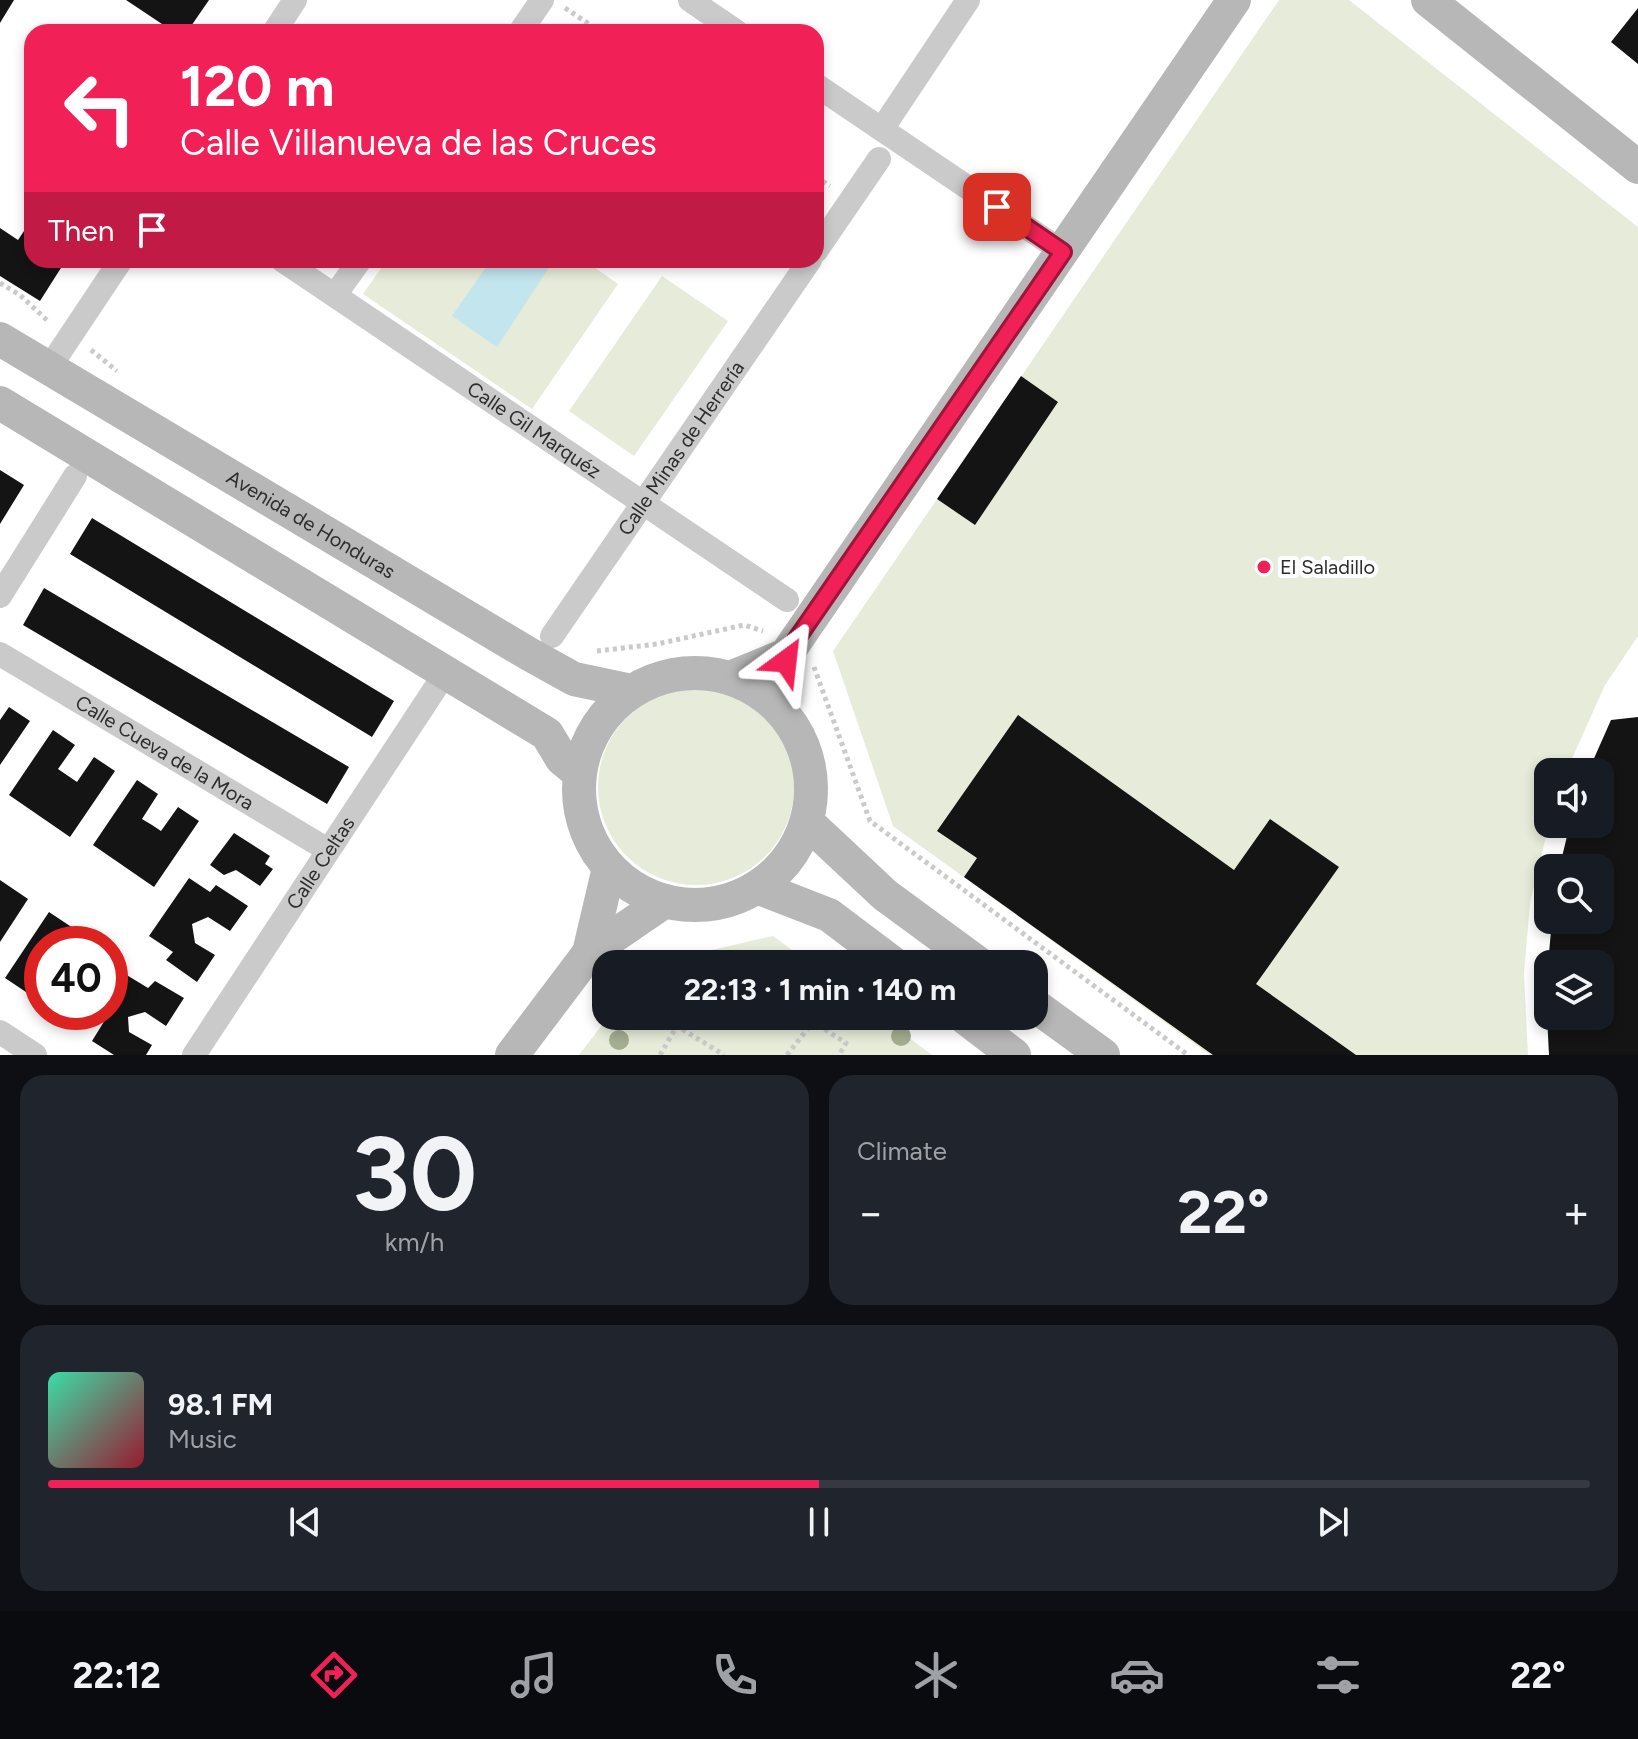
<!DOCTYPE html>
<meta charset="utf-8">
<style>
:root{--surface:#171b24;--page:#20242c;--text:#f1f3f6;--muted:#9ea1a6;--line:#363941;--accent:#f12157}
body{margin:0;font-family:Figtree,sans-serif;background:var(--page);color:var(--text);height:100vh;display:flex;flex-direction:column;font-size:30px;white-space:nowrap}
*{box-sizing:border-box;margin:0}
p{font-size:26px;color:var(--muted)}
.icon{flex:none;width:44px;height:44px;fill:none;stroke:currentColor;stroke-width:2;stroke-linecap:round;stroke-linejoin:round}
.map{position:relative;height:1055px;overflow:hidden}
.panel{display:flex;flex-direction:column;gap:20px;padding:20px;background:#0d0f14;flex:1}
.panel>*{flex:none}
.hud{position:absolute;left:24px;top:24px;width:800px;height:244px;border-radius:24px;box-shadow:0 4px 12px #0003;background:#f12157;color:#fff;overflow:hidden}
.tools{position:absolute;left:1534px;top:758px;display:grid;gap:16px}
.tools a{display:grid;place-items:center;width:80px;height:80px;border-radius:16px;background:var(--surface);box-shadow:0 4px 12px #0003;font-size:40px}
.speed{position:absolute;left:24px;top:926px;display:flex;gap:16px;font-size:40px;font-weight:700;text-align:center}
.speed>*{display:grid;place-content:center;width:104px;height:104px;border-radius:50%;background:var(--surface);box-shadow:0 4px 12px #0003;line-height:1}
.speed .limit{border:12px solid #d22;background:#fff;color:#111}
.pin{position:absolute;display:grid;place-items:center;width:68px;height:68px;color:#fff;margin:-34px;border-radius:16px;box-shadow:0 4px 12px #0006}
.me{position:absolute;width:88px;margin:-44px;rotate:30deg;stroke-linejoin:round;filter:drop-shadow(0 0 6px #0008)}
.turn{display:flex;align-items:center;gap:28px;height:168px;padding:0 24px;font-size:36px}
.turn .icon{width:104px;height:104px;stroke-width:2.5}
.turn b{display:block;font-size:56px;line-height:68px}
.then{display:flex;align-items:center;height:76px;padding:0 24px;background:#0003;gap:16px;font-size:30px}
.big{font-size:60px;font-weight:700;line-height:1.1}
.panel .card{flex:1;display:flex;flex-direction:column;justify-content:center;gap:12px;min-width:0;padding:0 28px;border-radius:24px;background:var(--page)}
.panel .dial{align-items:center;gap:0}
.dial b{font-size:104px;line-height:1}
.song{display:flex;align-items:center;gap:24px}
.cover{width:96px;height:96px;border-radius:12px;background:linear-gradient(135deg,hsl(160 70% 55%),hsl(350 70% 35%))}
.played{height:8px;border-radius:4px;background:linear-gradient(90deg,var(--accent) 50%,var(--line) 50%)}
.keys{display:flex;justify-content:space-around;direction:ltr}
.heat{display:flex;justify-content:space-between;align-items:center;font-size:44px;direction:ltr}
.panel .tiles{flex:1;display:grid;gap:20px;grid-template-columns:1fr 1fr}
.card:last-child{grid-column:span 2}
.trip{position:absolute;left:592px;top:950px;width:456px;height:80px;border-radius:24px;background:var(--surface);box-shadow:0 4px 12px #0003;font-weight:700;line-height:80px;text-align:center}
.menu{display:flex;height:128px;justify-content:space-around;align-items:center;background:#090b0e;color:var(--muted)}
.menu .icon{width:56px;height:56px}
.menu .selected{color:var(--accent)}
.menu b{font-size:36px;color:var(--text)}
.map>svg:first-child{display:block}
.green{fill:#e6ecd9}
.water{fill:#c3e5ed}
.building{fill:#141414}
.lines{fill:none;stroke-linecap:round;stroke-linejoin:round}
.path{stroke:#cacaca;stroke-width:5;stroke-dasharray:4 4;stroke-linecap:butt}
.street{stroke:#cacaca;stroke-width:24}
.secondary{stroke:#b7b7b7;stroke-width:34}
.tree{fill:#a4ae91}
.route-casing{stroke:#9d1539;stroke-width:20}
.route{stroke:#f12157;stroke-width:14}
.poi-dot{fill:#f12157;stroke:#fff;stroke-width:3}
.labels{text-anchor:middle;stroke-width:8;stroke-linejoin:round;paint-order:stroke}
.street-label{font-size:20px;fill:#2d2d2d;stroke:#fff}
.poi-label{font-size:20px;fill:#2d2d2d;stroke:#fff;text-anchor:start}
</style>
<div class="map">
<svg width="1638" height="1055" viewBox="0 0 1638 1055">
<rect width="100%" height="100%" fill="#fff"/>
<path class="green" d="M1279,0h70l289,227v409l-33,49 -39,87h-18l1,52 -19,79 -6,71 4,81h-318l-317,-229 -60,-175z
M387,260h197l34,24 -86,125 -169,-115z
M662,276l66,45 -94,135 -65,-45z
M598 787a98 98 0 1 1 196 0a98 98 0 1 1-196 0Z
M773,936l38,28h-160z
M609,1016h271l52,39h-353z"/>
<path class="water" d="M491,260h51l8,6 -53,81 -45,-31z"/>
<path class="building" d="M0,0h14l-14,23z
M126,0h83l-22,32h-13z
M1638,8v56l-27,-22z
M32,219v41h34l-26,41 -40,-25v-48l18,12z
M1021,376l37,26 -83,123 -38,-26z
M0,470l24,15 -24,39z
M92,518l302,183 -22,36 -302,-183z
M44,588l305,179 -22,37 -304,-179z
M9,707l21,14 -30,44v-45z
M1018,715l216,155 36,-51 69,48 -83,117 100,71h-143l-249,-178 13,-19 -40,-27z
M1638,717v338h-89l-2,-39h53v-52h-52l4,-44h48v-52l-40,-3 10,-41h30v-52h-12l23,-52z
M53,730l22,15 -17,24 19,13 17,-25 21,14 -45,66 -61,-42z
M137,780l21,14 -16,25 10,6 9,6 17,-24 21,14 -45,66 -61,-42z
M234,833l36,23 -5,8 8,5 -13,17 -24,-16 -12,5 -14,-10z
M189,878l21,14 6,-7 32,21 -18,25 -22,-14 -16,7 3,19 20,12 -18,27 -31,-22 7,-8 -24,-16z
M0,880l28,19 -28,43z
M49,912l48,32h-55v24l-16,24 -21,-14z
M125,974l23,14 7,-7 29,17 -18,28 -21,-14 -17,5 1,15 23,13 -6,10h-32l-22,-14 21,-34 -3,-9z"/>
<g class="lines">
<path class="path" d="M565,8l36,24
M816,177l14,9
M0,283l20,12 29,27
M91,350l26,21
M597,651l60,-7 87,-19 19,6
M814,667l56,154 318,234
M660,1055l17,-29 47,29
M787,1055l26,-33 33,21 -7,12"/>
<g class="street">
<path d="M690,0l47,32"/>
<path d="M274,32l21,-32"/>
<path d="M520,32l22,-32"/>
<path d="M816,85l247,167"/>
<path d="M882,129l86,-129"/>
<path d="M816,251l63,-92"/>
<path id="s1" d="M282,260l505,340"/>
<path d="M335,295l25,-35"/>
<path d="M49,368l72,-108"/>
<path d="M0,596l75,-120"/>
<path id="s2" d="M552,636l258,-376"/>
<path id="s3" d="M0,654l328,196"/>
<path d="M0,1032l35,23"/>
<path id="s4" d="M194,1055l252,-383"/>
</g>
<g class="secondary">
<path d="M1428,0l210,167"/>
<path id="s5" d="M0,339l529,315 45,25 57,12"/>
<path d="M0,403l547,331 15,25 17,14"/>
<circle cx="695" cy="789" r="116"/>
<path d="M730,678l56,-23 448,-655"/>
<path d="M807,822l78,73 94,69"/>
<path d="M757,887l72,28 65,49"/>
<path d="M589,953l20,-85"/>
<path d="M1034,1005l69,50"/>
<path d="M963,1016l51,39"/>
<path d="M512,1055l77,-102 76,-52"/>
</g>
</g>
<g class="tree">
<circle cx="901" cy="1036" r="10"/>
<circle cx="619" cy="1040" r="10"/>
</g>
<g class="lines">
<defs>
<path id="route" d="M786,661l10,-21 267,-388 -66,-45"/>
</defs>
<use href="#route" class="route-casing"/>
<use href="#route" class="route"/>
</g>
<circle class="poi-dot" cx="1264" cy="567" r="8"/>
<g class="labels">
<g class="street-label">
<text dy="7" stroke="none"><textPath href="#s1" startOffset="304">Calle Gil Marquéz</textPath></text>
<text dy="7" stroke="none"><textPath href="#s2" startOffset="228">Calle Minas de Herrería</textPath></text>
<text dy="7" stroke="none"><textPath href="#s5" startOffset="362">Avenida de Honduras</textPath></text>
<text dy="7" stroke="none"><textPath href="#s3" startOffset="192">Calle Cueva de la Mora</textPath></text>
<text dy="7" stroke="none"><textPath href="#s4" startOffset="230">Calle Celtas</textPath></text>
</g>
<g class="poi-label">
<text x="1280" y="574">El Saladillo</text>
</g>
</g>
</svg>
<div class="tools">
<a><svg class="icon" aria-label="sound" viewBox="0 0 24 24"><path d="M4 9h4l5-4v14l-5-4H4zM17 9q2 3 0 6"/></svg></a>
<a><svg class="icon" aria-label="search" viewBox="0 0 24 24"><circle cx="10" cy="10" r="6"/><path d="M15 15l6 6"/></svg></a>
<a><svg class="icon" aria-label="layers" viewBox="0 0 24 24"><path d="M12 4l9 5-9 5-9-5zM3 14l9 5 9-5"/></svg></a>
</div>
<div class="speed"><div class="limit">40</div></div>
<div class="pin" style="left:997px;top:207px;background:#d93025"><svg class="icon" aria-label="arrive" viewBox="0 0 24 24"><path d="M6 21V4h12l-3 4 3 4H6"/></svg></div>
<svg class="me" style="left:786px;top:661px" viewBox="-20 -20 40 40"><path d="M0-17L14 15 0 8-14 15z" fill="#f12157" stroke="#fff" stroke-width="4"/></svg>
<div class="trip">22:13 · 1 min · 140 m</div>
<div class="hud">
<div class="turn"><svg class="icon" aria-label="left" viewBox="0 0 24 24"><path d="M17 20v-9H6M10 6l-5 5 5 5"/></svg><div><b>120 m</b>Calle Villanueva de las Cruces</div></div>
<div class="then">Then<svg class="icon" aria-label="arrive" viewBox="0 0 24 24"><path d="M6 21V4h12l-3 4 3 4H6"/></svg></div>
</div>
</div>
<section class="panel">
<div class="tiles">
<div class="card dial"><b>30</b><p>km/h</p></div>
<div class="card"><p>Climate</p>
<div class="heat"><a>−</a><b class="big">22°</b><a>+</a></div>
</div>
<div class="card">
<div class="song"><i class="cover"></i><div><b>98.1 FM</b><p>Music</p></div></div>
<div class="played"></div>
<div class="keys"><svg class="icon" aria-label="previous" viewBox="0 0 24 24"><path d="M18 5L8 12l10 7zM5 5v14"/></svg><svg class="icon" aria-label="pause" viewBox="0 0 24 24"><path d="M8 5v14M16 5v14"/></svg><svg class="icon" aria-label="next" viewBox="0 0 24 24"><path d="M6 5l10 7-10 7zM19 5v14"/></svg></div>
</div>
</div>
</section>
<nav class="menu">
<b>22:12</b>
<svg class="icon selected" aria-label="directions" viewBox="0 0 24 24"><path d="M12 3l9 9-9 9-9-9zM9 14v-3h6M13 9l2 2-2 2"/></svg>
<svg class="icon" aria-label="music" viewBox="0 0 24 24"><path d="M9 18V5l10-2v13"/><circle cx="6" cy="18" r="3"/><circle cx="16" cy="16" r="3"/></svg>
<svg class="icon" aria-label="phone" viewBox="0 0 24 24"><path d="M5 4h4l2 5-3 2q2 4 5 5l2-3 5 2v4C11 20 4 13 5 4z"/></svg>
<svg class="icon" aria-label="climate" viewBox="0 0 24 24"><path d="M12 3v18M4 7l16 10M4 17L20 7"/></svg>
<svg class="icon" aria-label="car" viewBox="0 0 24 24"><path d="M5 17H2v-5l4-1 3-4h7l3 4 3 1v5h-3M9 17h6M6 11h13"/><circle cx="7" cy="17" r="2"/><circle cx="17" cy="17" r="2"/></svg>
<svg class="icon" aria-label="filters" viewBox="0 0 24 24"><path d="M4 7h16M4 17h16"/><circle cx="9" cy="7" r="2"/><circle cx="15" cy="17" r="2"/></svg>
<b>22°</b>
</nav>
